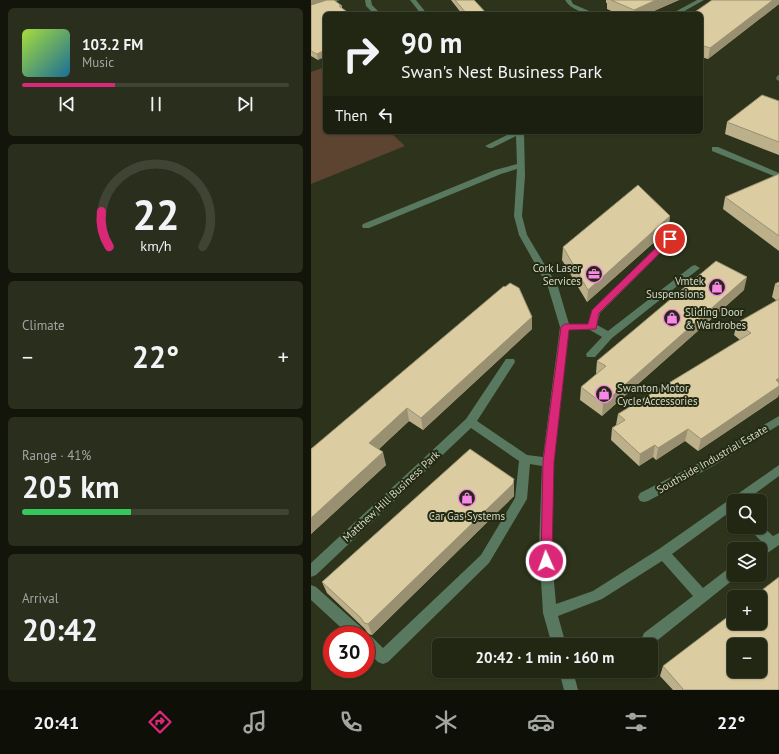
<!DOCTYPE html>
<meta charset="utf-8">
<style>
:root{--surface:#222714;--page:#2a2f1d;--text:#f1f3f6;--muted:#a2a5a0;--line:#3f4434;--accent:#db2777}
body{margin:0;font-family:"PT Sans",sans-serif;background:var(--page);color:var(--text);height:100vh;display:flex;flex-direction:column;font-size:15px;white-space:nowrap}
*{box-sizing:border-box;margin:0}
p{font-size:13px;color:var(--muted)}
.icon{flex:none;width:22px;height:22px;fill:none;stroke:currentColor;stroke-width:2;stroke-linecap:round;stroke-linejoin:round}
.map{position:relative;flex:1;overflow:hidden}
.panel{display:flex;flex-direction:column;gap:8px;padding:8px;background:#13150b;width:311px}
.panel>*{flex:none}
.guide{position:absolute;left:12px;top:12px;width:380px;height:122px;border-radius:6px;box-shadow:0 1px 3px #0004,0 0 0 1px var(--line);background:#222714;color:var(--text);overflow:hidden}
.buttons{position:absolute;left:416px;top:494px;display:grid;gap:8px}
.buttons a{display:grid;place-items:center;width:40px;height:40px;border-radius:6px;background:var(--surface);box-shadow:0 1px 3px #0004,0 0 0 1px var(--line);font-size:20px}
.speed{position:absolute;left:12px;top:626px;display:flex;gap:8px;font-size:20px;font-weight:700;text-align:center}
.speed>*{display:grid;place-content:center;width:52px;height:52px;border-radius:50%;background:var(--surface);box-shadow:0 1px 3px #0004,0 0 0 1px var(--line);line-height:1}
.speed .limit{border:6px solid #d22;background:#fff;color:#111}
.pin{position:absolute;display:grid;place-items:center;width:34px;height:34px;color:#fff;margin:-17px;border:2px solid #fff;border-radius:50%;box-shadow:0 1px 4px #0007}
.me{position:absolute;width:44px;margin:-22px;rotate:358deg;stroke-linejoin:round;filter:drop-shadow(0 0 3px #0008)}
.turn{display:flex;align-items:center;gap:14px;height:84px;padding:0 12px;font-size:18px}
.turn .icon{width:52px;height:52px;stroke-width:2.5}
.turn b{display:block;font-size:28px;line-height:34px}
.then{display:flex;align-items:center;height:38px;padding:0 12px;background:#0003;gap:8px;font-size:15px}
.big{font-size:30px;font-weight:600;line-height:1.1}
.panel .tile{flex:1;display:flex;flex-direction:column;justify-content:center;gap:6px;min-width:0;padding:0 14px;border-radius:6px;background:var(--page)}
.panel .dial{align-items:center;gap:0}
.dial svg{height:104px;overflow:visible;fill:none;stroke:var(--line);stroke-width:7;stroke-linecap:round;text-anchor:middle}
.dial text{fill:var(--text);stroke:none}
.song{display:flex;align-items:center;gap:12px}
.cover{width:48px;height:48px;border-radius:6px;background:linear-gradient(135deg,hsl(80 70% 55%),hsl(200 70% 35%))}
.played{height:4px;border-radius:2px;background:linear-gradient(90deg,var(--accent) 35%,var(--line) 35%)}
.keys{display:flex;justify-content:space-around;direction:ltr}
.heat{display:flex;justify-content:space-between;align-items:center;font-size:22px;direction:ltr}
.charge{height:6px;border-radius:3px;background:linear-gradient(90deg,#34c759 41%,var(--line) 0)}
.trip{position:absolute;left:121px;top:638px;width:226px;height:40px;border-radius:6px;background:var(--surface);box-shadow:0 1px 3px #0004,0 0 0 1px var(--line);font-weight:600;line-height:40px;text-align:center}
.menu{display:flex;height:64px;justify-content:space-around;align-items:center;background:#0e1008;color:var(--muted)}
.menu .icon{width:28px;height:28px}
.menu .current{color:var(--accent)}
.menu b{font-size:18px;color:var(--text)}
main{display:flex;flex:1;min-height:0}
.map>svg:first-child{display:block}
.green{fill:#5c4430}
.lines{fill:none;stroke-linecap:round;stroke-linejoin:round}
.minor{fill:#587960;fill-rule:evenodd}
.wall{fill:#bcb08a}
.shaded-wall{fill:#999071}
.building{fill:#dbcda1;stroke:#999071;fill-rule:evenodd}
.route{fill:#db2777;stroke:#8e194d}
.labels{text-anchor:middle;stroke-width:4;stroke-linejoin:round;paint-order:stroke}
.poi-label{font-size:11px;fill:#d2d7c8;stroke:#242a11;text-anchor:end}
.street-label{font-size:11px;fill:#d2d7c8;stroke:#242a11}
</style>
<main>
<section class="panel">
<div class="tile">
<div class="song"><i class="cover"></i><div><b>103.2 FM</b><p>Music</p></div></div>
<div class="played"></div>
<div class="keys"><svg class="icon" aria-label="previous" viewBox="0 0 24 24"><path d="M18 5L8 12l10 7zM5 5v14"/></svg><svg class="icon" aria-label="pause" viewBox="0 0 24 24"><path d="M8 5v14M16 5v14"/></svg><svg class="icon" aria-label="next" viewBox="0 0 24 24"><path d="M6 5l10 7-10 7zM19 5v14"/></svg></div>
</div>
<div class="tile dial"><svg viewBox="0 0 100 80">
<path d="M14 69A42 42 0 1 1 86 69"/>
<path d="M14 69A42 42 0 0 1 8 42" stroke="#db2777"/>
<text x="50" y="56" font-size="32" font-weight="700">22</text>
<text x="50" y="72" font-size="11">km/h</text>
</svg></div>
<div class="tile"><p>Climate</p>
<div class="heat"><a>−</a><b class="big">22°</b><a>+</a></div>
</div>
<div class="tile"><p>Range · 41%</p><b class="big">205 km</b><div class="charge"></div></div>
<div class="tile"><p>Arrival</p><b class="big">20:42</b></div>
</section>
<div class="map">
<svg width="468" height="690" viewBox="0 0 468 690">
<rect width="100%" height="100%" fill="#2d341b"/>
<path class="green" d="M14,67v65h65l15,14 -94,38v-112z"/>
<g class="lines">
<path class="minor" d="M20,0h9l-29,10v-4z
M54,0h6l1,5 9,9h-7l-8,-8z
M99,0h6l11,14h-6z
M254,0h6l2,4 23,10c-11,0 -25,-4 -31,-14z
M386,0h7l-25,14h-8z
M468,75v6l-3,-2 1,-3z
M202,132h11l1,44 -3,40 5,19 31,52 11,37h19l4,-14 75,-73h6l1,2 -74,74 -3,12 11,6 84,-65 3,-1 5,3 -88,70 -17,19h-8l-1,-3 16,-17 -12,-7h-21l-15,132 -3,86 5,56 37,-13 66,-42 120,-84v11l-34,25h-11v8l-62,45 31,34 26,-20 5,-2v9h5l-85,68 -5,2 -5,-2 -2,-5 2,-5 49,-37 -31,-35 -60,38 -44,17 8,29h-14l-9,-32 -4,-65 3,-82 -12,-2 -3,35 -38,64 -101,99 -5,2 -5,-2 -12,-12v-15h-17l-38,-35v-15l5,2 48,43 2,5 5,1 12,12 98,-93 34,-57 4,-37 -48,-33 -155,147 -5,2v-14l155,-144 40,-60h8l1,3 -38,59 50,34 16,2 17,-130 -12,-40 -29,-52 -5,-19 3,-47 -16,5 -132,54h-6l-1,-2 1,-2 132,-54 22,-6 -1,-28 -24,12h-3l-4,-2z
M401,147h6l61,26v5l-67,-27z
M468,416v9l-66,41 -65,35 -4,1 -4,-1 -2,-4 2,-4 65,-33z
M449,524l13,12 6,-3v12l-19,13v-9h-5l8,-6 -12,-12 -2,-4h11z
M248,671h14l5,19h-14z"/>
</g>
<path class="wall" d="M0,0l31,6v2l-24,52 -7,-4v-51l10,-3 -10,2z
M140,0h23l13,14h-25z
M295,0h73l-32,14h-29l-11,-5v-6h-1z
M468,0v4l-71,55 -7,-2v-43z
M468,101v54l-54,-21 2,-12z
M468,174v77l-56,-42 2,-12z
M358,229l-82,73 -25,-42 1,-13z
M468,282v111l-1,4 -80,54 -13,-10 -29,19 -3,-3 -14,9 -28,-26 1,-12 4,-3 2,-11 122,-74 -6,-5 3,-12 40,-22 -5,-4 3,-13z
M433,290l-142,126 -22,-16 1,-13 16,-13 -1,-1 1,-12z
M221,317v12l-109,101 -14,-9 -31,29 8,15 -75,69v-85z
M203,491v5l-142,139 -4,-1 -3,-5 -38,-36 -5,-11z
M352,666l116,24h-106l-13,-14z"/>
<path class="shaded-wall" d="M0,0h18l-18,4z
M345,0h23l-32,14h-14l1,-4z
M462,0h6v4l-71,55 2,-11z
M14,50v7l-7,3 -1,-6z
M359,216l-1,13 -82,73 1,-12z
M436,277l-3,13 -142,126 1,-12z
M221,317v12l-109,101 -2,-12z
M468,378v15l-1,4 -80,54 3,-12z
M96,408l2,13 -37,34 -3,-12z
M377,429l-3,12 -29,19 2,-12z
M344,445l-2,12 -14,9 1,-12z
M72,452l3,13 -75,69v-16z
M203,479v17l-142,139 -4,-11z"/>
<path class="building" d="M16,0h7l8,6h-3l11,8h-25v36l-8,4 -6,-3v-46z
M144,0h19l13,14h-20z
M300,0h45l-22,10z
M401,0h61l-63,48 -9,-3v-31h-9z
M451,95l17,6v41l-52,-20z
M468,174v62l-54,-39z
M327,185l32,31 -82,74 -25,-43z
M405,261l31,16 -144,127 -22,-17 25,-21 -9,-5z
M468,282v5l-4,-3z
M199,283l9,5 13,29 -111,101 -14,-10 -38,35 14,9 -72,66v-69l193,-163 1,1z
M468,299v79l-3,2 3,3v3l-78,53 -13,-10 -30,19 -3,-3 -15,9 -28,-26 13,-8 -7,-6 133,-81 -14,-10z
M159,449l44,30 -1,5 -145,140 -4,-1 -3,-5 -39,-36z
M468,577v113h-97l1,-1 -20,-23 71,-54v11h26v-26h-7zM423,645h26v26h-26z"/>
<path class="route" d="M356,237h3l4,2 -75,74 -3,16 -27,1 -15,132 -2,99 -2,3 -4,2 -4,-2 -1,-3 2,-99 18,-135 4,-3h23l4,-14z"/>
<defs>
<symbol id="office-ring" viewBox="-11 -11 22 22"><circle r="9.5" fill="#242a11" stroke="#f987e8" stroke-width="1.5"/><path d="M-6-3h4V-5.5h4V-3h4V5H-6ZM-1-4.5V-3h2v-1.5ZM-6 0V1H6V0Z" fill="#f987e8"/></symbol>
<symbol id="shop-ring" viewBox="-11 -11 22 22"><circle r="9.5" fill="#242a11" stroke="#f987e8" stroke-width="1.5"/><path d="M-5-2.5h2.3a2.7 3.5 0 0 1 5.4 0H5L5.5 6h-11ZM-1.5-2.5h3a1.5 2.3 0 0 0-3 0Z" fill="#f987e8"/></symbol>
</defs>
<g fill-rule="evenodd">
<use href="#office-ring" x="273" y="264" width="20" height="20"/>
<use href="#shop-ring" x="396" y="277" width="20" height="20"/>
<use href="#shop-ring" x="351" y="308" width="20" height="20"/>
<use href="#shop-ring" x="283" y="384" width="20" height="20"/>
<use href="#shop-ring" x="146" y="488" width="20" height="20"/>
</g>
<g class="labels">
<g class="poi-label">
<text x="270" y="272">Cork Laser<tspan x="270" dy="13">Services</tspan></text>
<text x="393" y="285">Vmtek<tspan x="393" dy="13">Suspensions</tspan></text>
<text x="374" y="316" text-anchor="start">Sliding Door<tspan x="374" dy="13">&amp; Wardrobes</tspan></text>
<text x="306" y="392" text-anchor="start">Swanton Motor<tspan x="306" dy="13">Cycle Accessories</tspan></text>
<text x="156" y="520" text-anchor="middle">Car Gas Systems</text>
</g>
<g class="street-label">
<text transform="translate(401 459) rotate(-30)" y="4">Southside Industrial Estate</text>
<text transform="translate(80 496) rotate(-43)" y="4">Matthew Hill Business Park</text>
</g>
</g>
</svg>
<div class="buttons">
<a><svg class="icon" aria-label="search" viewBox="0 0 24 24"><circle cx="10" cy="10" r="6"/><path d="M15 15l6 6"/></svg></a>
<a><svg class="icon" aria-label="layers" viewBox="0 0 24 24"><path d="M12 4l9 5-9 5-9-5zM3 14l9 5 9-5"/></svg></a>
<a>+</a>
<a>−</a>
</div>
<div class="speed"><div class="limit">30</div></div>
<div class="pin" style="left:359px;top:239px;background:#d93025"><svg class="icon" aria-label="arrive" viewBox="0 0 24 24"><path d="M6 21V4h12l-3 4 3 4H6"/></svg></div>
<svg class="me" style="left:235px;top:561px" viewBox="-20 -20 40 40"><circle r="17" fill="#db2777" stroke="#fff" stroke-width="3"/><path d="M0-11L8 9 0 5-8 9z" fill="#fff"/></svg>
<div class="trip">20:42 · 1 min · 160 m</div>
<div class="guide">
<div class="turn"><svg class="icon" aria-label="right" viewBox="0 0 24 24"><path d="M7 20v-9h11M14 6l5 5-5 5"/></svg><div><b>90 m</b>Swan's Nest Business Park</div></div>
<div class="then">Then<svg class="icon" aria-label="left" viewBox="0 0 24 24"><path d="M17 20v-9H6M10 6l-5 5 5 5"/></svg></div>
</div>
</div>
</main>
<nav class="menu">
<b>20:41</b>
<svg class="icon current" aria-label="directions" viewBox="0 0 24 24"><path d="M12 3l9 9-9 9-9-9zM9 14v-3h6M13 9l2 2-2 2"/></svg>
<svg class="icon" aria-label="music" viewBox="0 0 24 24"><path d="M9 18V5l10-2v13"/><circle cx="6" cy="18" r="3"/><circle cx="16" cy="16" r="3"/></svg>
<svg class="icon" aria-label="phone" viewBox="0 0 24 24"><path d="M5 4h4l2 5-3 2q2 4 5 5l2-3 5 2v4C11 20 4 13 5 4z"/></svg>
<svg class="icon" aria-label="climate" viewBox="0 0 24 24"><path d="M12 3v18M4 7l16 10M4 17L20 7"/></svg>
<svg class="icon" aria-label="car" viewBox="0 0 24 24"><path d="M5 17H2v-5l4-1 3-4h7l3 4 3 1v5h-3M9 17h6M6 11h13"/><circle cx="7" cy="17" r="2"/><circle cx="17" cy="17" r="2"/></svg>
<svg class="icon" aria-label="filters" viewBox="0 0 24 24"><path d="M4 7h16M4 17h16"/><circle cx="9" cy="7" r="2"/><circle cx="15" cy="17" r="2"/></svg>
<b>22°</b>
</nav>
